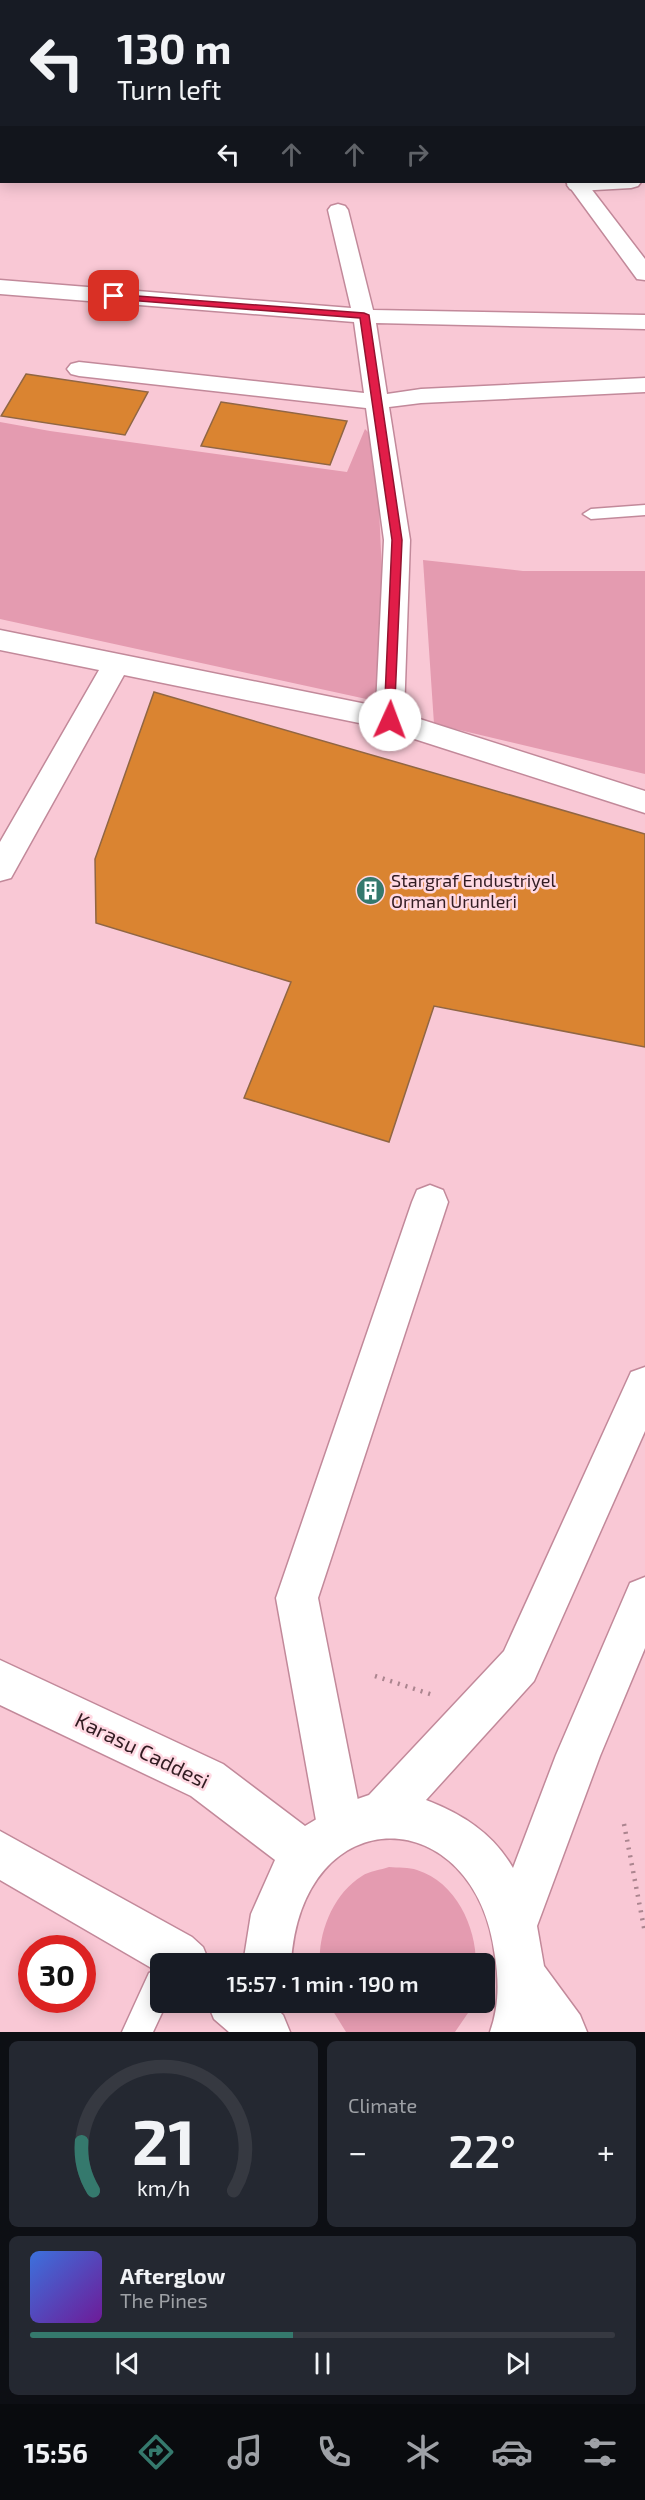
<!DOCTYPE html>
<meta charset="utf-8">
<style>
:root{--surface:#171b24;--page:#242831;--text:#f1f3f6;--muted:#9ea1a6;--line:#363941;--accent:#35796d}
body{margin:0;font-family:"Exo 2",sans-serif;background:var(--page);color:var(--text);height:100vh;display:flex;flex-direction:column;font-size:22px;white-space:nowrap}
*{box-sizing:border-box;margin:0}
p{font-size:20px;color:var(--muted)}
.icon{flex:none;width:33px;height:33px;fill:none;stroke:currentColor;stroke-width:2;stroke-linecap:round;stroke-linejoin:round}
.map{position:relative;height:2032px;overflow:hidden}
.panel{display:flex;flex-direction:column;gap:9px;padding:9px;background:#0d0f14;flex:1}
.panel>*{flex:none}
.guide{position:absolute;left:0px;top:0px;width:645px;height:183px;box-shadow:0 3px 15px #0003;background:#171b24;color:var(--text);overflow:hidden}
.speed{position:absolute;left:18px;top:1935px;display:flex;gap:12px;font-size:30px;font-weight:700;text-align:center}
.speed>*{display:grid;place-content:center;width:78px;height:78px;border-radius:50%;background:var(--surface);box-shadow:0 3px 15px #0003;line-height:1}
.speed .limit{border:9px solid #d22;background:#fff;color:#111}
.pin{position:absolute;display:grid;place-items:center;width:51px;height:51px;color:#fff;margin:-26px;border-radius:12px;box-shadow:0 3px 9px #0006}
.me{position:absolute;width:66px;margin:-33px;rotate:2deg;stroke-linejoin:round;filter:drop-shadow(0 0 4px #0008)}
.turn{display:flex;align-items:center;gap:21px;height:126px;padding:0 18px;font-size:27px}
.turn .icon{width:78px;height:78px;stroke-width:2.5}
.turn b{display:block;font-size:42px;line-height:51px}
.lanes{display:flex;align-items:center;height:57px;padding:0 18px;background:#0003;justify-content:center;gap:30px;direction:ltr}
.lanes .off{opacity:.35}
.big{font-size:45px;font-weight:600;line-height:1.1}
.panel .widget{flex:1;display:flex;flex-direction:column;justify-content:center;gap:9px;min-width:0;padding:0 21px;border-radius:9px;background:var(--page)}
.panel .dial{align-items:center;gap:0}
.dial svg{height:156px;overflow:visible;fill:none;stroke:var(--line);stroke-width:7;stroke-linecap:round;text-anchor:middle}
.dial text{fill:var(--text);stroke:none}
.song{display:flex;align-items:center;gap:18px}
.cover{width:72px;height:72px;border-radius:9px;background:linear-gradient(135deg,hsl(220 70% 55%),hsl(280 70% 35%))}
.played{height:6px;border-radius:3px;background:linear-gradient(90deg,var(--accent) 45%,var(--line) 45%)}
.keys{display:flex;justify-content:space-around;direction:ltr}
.heat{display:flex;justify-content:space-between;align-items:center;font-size:33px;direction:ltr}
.panel .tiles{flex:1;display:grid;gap:9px;grid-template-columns:1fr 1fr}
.widget:last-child{grid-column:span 2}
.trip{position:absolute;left:150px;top:1953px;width:345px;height:60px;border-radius:9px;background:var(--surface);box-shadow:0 3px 15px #0003;font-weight:600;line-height:60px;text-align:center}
.menu{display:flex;height:96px;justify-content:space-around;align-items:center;background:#090b0e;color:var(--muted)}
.menu .icon{width:42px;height:42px}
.menu .on{color:var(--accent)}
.menu b{font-size:27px;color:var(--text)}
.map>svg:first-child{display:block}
.green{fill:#e49bb0}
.building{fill:#da8431;stroke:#906644;stroke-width:1.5}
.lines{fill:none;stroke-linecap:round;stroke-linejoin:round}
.lane-casing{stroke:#c2899a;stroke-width:3}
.street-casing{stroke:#c2899a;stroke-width:3}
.secondary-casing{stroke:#c2899a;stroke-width:3}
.path{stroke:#ab858f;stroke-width:4.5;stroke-dasharray:2 6;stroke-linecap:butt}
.lane{fill:#fff;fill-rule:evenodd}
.street{fill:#fff;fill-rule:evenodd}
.secondary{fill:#fff;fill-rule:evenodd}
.route{fill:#e11d48;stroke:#92132f;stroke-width:1.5}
.labels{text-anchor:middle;stroke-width:5;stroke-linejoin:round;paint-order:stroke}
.poi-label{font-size:18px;fill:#321c22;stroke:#ffd9e3;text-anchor:start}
.near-street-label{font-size:21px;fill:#321c22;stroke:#ffd9e3}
</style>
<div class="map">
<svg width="645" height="2032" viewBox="0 0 645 2032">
<rect width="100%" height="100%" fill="#f9c8d5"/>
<path class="green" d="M0,422l50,9 297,41 18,-43 11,11 11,246 -16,14 -371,-81z
M423,560l100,11h122v203l-211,-50z
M389,1867c9,1 20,0 28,3 39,12 59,57 59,93h-156c-2,-31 14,-70 42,-87 7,-5 19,-6 27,-9z
M328,2003h143l-3,10 -13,19h-109z"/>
<path class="building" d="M26,374l122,18 -23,43 -124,-19z
M221,402l126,19 -17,44 -129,-19z
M154,692l491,142v213l-211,-41 -45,136 -145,-44 47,-116 -195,-59 -1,-64z"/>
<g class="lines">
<defs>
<path id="lane" d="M645,62v8h-1v-7z
M645,505v10l-54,4 -8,-5 8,-5z
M160,1969v33h7l-14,30h-31l27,-59z"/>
<path id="street" d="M80,0h18l-19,2z
M356,0h45l-46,2z
M0,54h2v10h-2z
M2,107v13l-2,1v-13z
M569,182h72l-3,4 -7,2 -54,3 -7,-2 -3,-4z
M338,204l7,2 3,4 25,100 272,5v14l-269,-6 11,71 34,-5 224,-11v14l-224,11 -32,4 21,133 -6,174 241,77v22l-271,-87 -250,-51 -113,203 -11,3v-39l99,-172 -99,-20v-20l376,76 8,-166 -18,-132 -287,-32 -8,-2 -4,-5 4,-5 8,-2 285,31 -10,-71 -354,-28v-14l351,28 -23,-98 3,-4z
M430,1185l13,5 5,12 -130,396 45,228 -7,16 -16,7 -16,-7 -7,-16 -41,-228 136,-396 5,-12z"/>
<path id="secondary" d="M548,0h18v2h-18z
M566,182h20l59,77v21l-8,-1z
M645,1367v64l-111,250 -108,119c36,14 67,33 87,68l43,-113 74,-172 15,-6v71l-45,108 -63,170 7,40 36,49 7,17h-97c9,-25 9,-50 5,-76 -19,-156 -194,-160 -204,8h-48l8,-50 24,-54 -84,-64 -191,-91v-45l223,104 82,62 35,-21 29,-10 135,-144 127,-279z
M0,1831l192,106 11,10 7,17h-50v9l-160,-93z
M207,2002h62l14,13 7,17h-61l-15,-13z"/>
</defs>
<use href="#lane" class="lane-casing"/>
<use href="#street" class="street-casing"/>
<use href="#secondary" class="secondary-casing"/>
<path class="path" d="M375,1676l58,19
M624,1824l21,109"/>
<use href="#lane" class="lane"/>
<use href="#street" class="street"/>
<use href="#secondary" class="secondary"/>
</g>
<path class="route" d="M111,294l253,19 5,2 33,225 -8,183h-8l-2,-3 8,-180 -32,-222 -246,-19 -3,-1z"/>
<defs>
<symbol id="building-disc" viewBox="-11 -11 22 22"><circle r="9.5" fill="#35796d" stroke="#ffd9e3"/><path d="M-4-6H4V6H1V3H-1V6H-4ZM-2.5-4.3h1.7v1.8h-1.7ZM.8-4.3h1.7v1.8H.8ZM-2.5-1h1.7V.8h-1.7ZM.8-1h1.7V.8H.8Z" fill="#fff"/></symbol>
</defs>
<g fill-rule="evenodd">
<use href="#building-disc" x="354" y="874" width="33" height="33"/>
</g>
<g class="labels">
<g class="poi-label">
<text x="391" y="887">Stargraf Endustriyel<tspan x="391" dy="21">Orman Urunleri</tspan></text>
</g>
<g class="near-street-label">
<text transform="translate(142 1751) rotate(26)" y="7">Karasu Caddesi</text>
</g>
</g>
</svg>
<div class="speed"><div class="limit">30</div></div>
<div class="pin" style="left:114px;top:296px;background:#d93025"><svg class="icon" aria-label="arrive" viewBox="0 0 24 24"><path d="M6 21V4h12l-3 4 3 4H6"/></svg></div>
<svg class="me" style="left:390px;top:720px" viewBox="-20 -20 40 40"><circle r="19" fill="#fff"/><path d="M0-13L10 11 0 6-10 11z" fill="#e11d48"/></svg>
<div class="trip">15:57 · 1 min · 190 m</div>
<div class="guide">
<div class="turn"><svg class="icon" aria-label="left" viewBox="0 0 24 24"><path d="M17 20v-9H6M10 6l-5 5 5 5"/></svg><div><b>130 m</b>Turn left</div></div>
<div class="lanes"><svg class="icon" aria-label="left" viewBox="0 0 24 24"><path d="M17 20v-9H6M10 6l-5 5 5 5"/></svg><svg class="icon off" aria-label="ahead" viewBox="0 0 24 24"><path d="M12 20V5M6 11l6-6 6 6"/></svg><svg class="icon off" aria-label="ahead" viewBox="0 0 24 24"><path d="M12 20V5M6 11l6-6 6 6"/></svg><svg class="icon off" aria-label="right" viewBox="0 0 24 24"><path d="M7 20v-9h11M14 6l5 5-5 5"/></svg></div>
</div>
</div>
<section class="panel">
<div class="tiles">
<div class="widget dial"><svg viewBox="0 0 100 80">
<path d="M14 69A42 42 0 1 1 86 69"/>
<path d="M14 69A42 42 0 0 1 8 44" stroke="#35796d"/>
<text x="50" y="56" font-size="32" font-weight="700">21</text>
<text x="50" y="72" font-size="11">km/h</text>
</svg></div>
<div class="widget"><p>Climate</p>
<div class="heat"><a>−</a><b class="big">22°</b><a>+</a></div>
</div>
<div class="widget">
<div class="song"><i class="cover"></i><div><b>Afterglow</b><p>The Pines</p></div></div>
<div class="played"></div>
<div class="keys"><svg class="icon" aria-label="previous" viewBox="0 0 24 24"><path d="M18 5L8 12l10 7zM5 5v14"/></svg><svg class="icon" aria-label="pause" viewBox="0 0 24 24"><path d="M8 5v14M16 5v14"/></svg><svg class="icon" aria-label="next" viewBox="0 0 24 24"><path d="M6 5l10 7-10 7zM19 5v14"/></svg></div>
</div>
</div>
</section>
<nav class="menu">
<b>15:56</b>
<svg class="icon on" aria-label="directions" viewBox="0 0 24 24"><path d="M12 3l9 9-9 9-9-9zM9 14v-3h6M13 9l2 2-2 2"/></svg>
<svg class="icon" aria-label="music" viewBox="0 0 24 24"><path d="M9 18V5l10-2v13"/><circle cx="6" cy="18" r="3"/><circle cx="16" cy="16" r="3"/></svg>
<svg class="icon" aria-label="phone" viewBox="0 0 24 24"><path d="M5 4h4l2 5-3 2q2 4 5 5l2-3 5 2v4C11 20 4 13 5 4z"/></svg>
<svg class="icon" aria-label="climate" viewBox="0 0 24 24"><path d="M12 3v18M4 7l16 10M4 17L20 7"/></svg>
<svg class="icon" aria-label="car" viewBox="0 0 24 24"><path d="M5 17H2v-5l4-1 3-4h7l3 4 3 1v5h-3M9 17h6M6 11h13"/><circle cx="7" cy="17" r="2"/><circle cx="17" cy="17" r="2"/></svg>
<svg class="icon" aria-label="filters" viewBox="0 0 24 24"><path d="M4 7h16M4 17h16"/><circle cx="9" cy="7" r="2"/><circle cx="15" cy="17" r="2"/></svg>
</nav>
